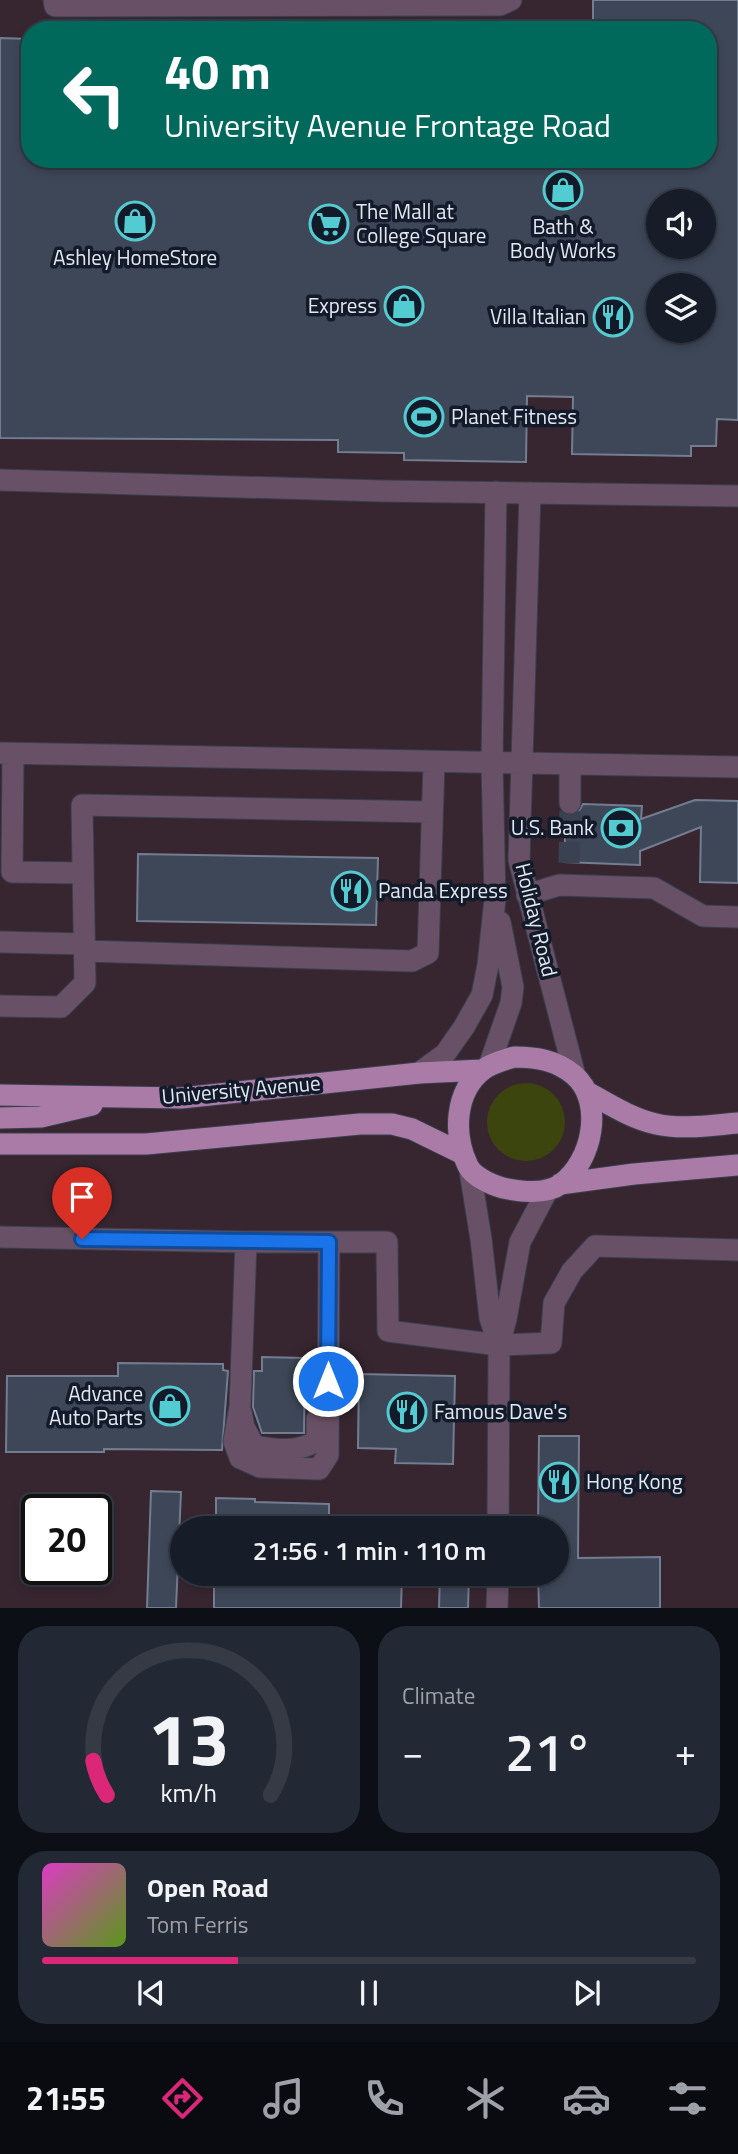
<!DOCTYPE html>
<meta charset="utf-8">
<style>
:root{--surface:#161c28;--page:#232934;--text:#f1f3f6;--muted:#9ea1a8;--line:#353a45;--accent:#db2777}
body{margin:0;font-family:"Titillium Web",sans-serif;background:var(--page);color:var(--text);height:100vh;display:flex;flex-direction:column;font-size:26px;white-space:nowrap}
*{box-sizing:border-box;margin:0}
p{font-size:23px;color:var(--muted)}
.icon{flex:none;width:38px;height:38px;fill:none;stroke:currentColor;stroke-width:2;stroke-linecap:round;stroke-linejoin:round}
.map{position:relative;height:1608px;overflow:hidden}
.drawer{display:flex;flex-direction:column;gap:18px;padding:18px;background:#0c0f16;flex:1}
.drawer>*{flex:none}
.top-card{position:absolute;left:21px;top:21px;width:696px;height:147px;border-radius:28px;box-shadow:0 4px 10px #0003,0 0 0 2px var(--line);background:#00695c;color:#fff;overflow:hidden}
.controls{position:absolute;left:646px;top:189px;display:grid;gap:14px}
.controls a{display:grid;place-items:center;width:70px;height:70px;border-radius:50%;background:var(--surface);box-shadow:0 4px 10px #0003,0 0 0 2px var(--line);font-size:35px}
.speed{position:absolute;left:21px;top:1494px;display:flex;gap:14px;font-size:35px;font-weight:700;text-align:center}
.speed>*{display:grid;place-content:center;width:91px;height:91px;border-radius:50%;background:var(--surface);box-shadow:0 4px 10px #0003,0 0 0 2px var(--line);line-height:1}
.speed .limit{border:4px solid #111;border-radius:10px;background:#fff;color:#111}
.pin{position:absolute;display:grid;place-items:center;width:60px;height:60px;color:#fff;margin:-72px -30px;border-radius:50% 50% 50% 0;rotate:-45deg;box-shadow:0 0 7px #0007}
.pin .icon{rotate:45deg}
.me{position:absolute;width:77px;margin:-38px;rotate:0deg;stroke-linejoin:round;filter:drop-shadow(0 0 5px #0008)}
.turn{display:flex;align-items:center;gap:24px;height:147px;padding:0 28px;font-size:32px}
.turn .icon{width:91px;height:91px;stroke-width:2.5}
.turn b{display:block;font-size:49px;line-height:60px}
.big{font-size:52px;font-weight:600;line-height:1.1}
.drawer .tile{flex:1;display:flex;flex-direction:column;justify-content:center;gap:10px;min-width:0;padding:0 24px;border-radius:28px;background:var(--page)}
.drawer .dial{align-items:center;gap:0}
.dial svg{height:182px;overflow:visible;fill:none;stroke:var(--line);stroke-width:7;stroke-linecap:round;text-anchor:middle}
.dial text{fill:var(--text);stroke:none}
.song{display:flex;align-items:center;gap:21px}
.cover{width:84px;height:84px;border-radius:10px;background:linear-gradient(135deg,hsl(310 70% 55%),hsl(90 70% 35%))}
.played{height:7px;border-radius:4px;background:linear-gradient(90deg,var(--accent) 30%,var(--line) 30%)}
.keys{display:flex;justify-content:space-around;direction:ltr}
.heat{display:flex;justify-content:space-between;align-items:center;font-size:38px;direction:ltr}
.drawer .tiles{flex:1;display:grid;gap:18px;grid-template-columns:1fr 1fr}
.tile:last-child{grid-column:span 2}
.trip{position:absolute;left:170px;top:1516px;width:399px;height:70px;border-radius:35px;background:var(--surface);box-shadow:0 4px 10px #0003,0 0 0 2px var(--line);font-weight:600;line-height:70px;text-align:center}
.menu{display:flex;height:112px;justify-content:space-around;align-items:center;background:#090b10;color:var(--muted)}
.menu .icon{width:49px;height:49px}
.menu .current{color:var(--accent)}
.menu b{font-size:32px;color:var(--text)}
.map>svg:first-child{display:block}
.commercial{fill:#372630;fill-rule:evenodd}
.green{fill:#3d450e}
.building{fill:#3e4758;stroke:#737d91;stroke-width:2;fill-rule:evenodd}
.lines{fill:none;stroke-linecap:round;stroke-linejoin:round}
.minor-tunnel{stroke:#3a4251;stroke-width:21;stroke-dasharray:21 10;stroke-linecap:butt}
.minor-casing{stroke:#38404f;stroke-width:23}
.major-casing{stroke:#38404f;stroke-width:23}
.minor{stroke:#685166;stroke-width:21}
.major{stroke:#ab7ba7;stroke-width:21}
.route-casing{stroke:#114b97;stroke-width:18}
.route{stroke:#1a73e8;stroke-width:12}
.labels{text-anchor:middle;stroke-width:7;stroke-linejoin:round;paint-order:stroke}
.poi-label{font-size:21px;fill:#e1e7f2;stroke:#131b2a;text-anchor:start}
.street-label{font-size:21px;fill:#e1e7f2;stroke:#131b2a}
</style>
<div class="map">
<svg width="738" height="1608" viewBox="0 0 738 1608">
<rect width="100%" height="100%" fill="#1d2535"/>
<path class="commercial" d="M0,0h738v1608h-738zM30,30h679v129h-679zM658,201h46v46h-46zM658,285h46v46h-46zM37,1510h59v60h-59zM182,1528h374v45h-374z"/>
<path class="green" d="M487 1122a39 39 0 1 1 78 0a39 39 0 1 1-78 0Z"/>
<path class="building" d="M593,0h145v420l-21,-1 -1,27h-25v10l-119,-2 1,-57 -46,-1 -1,66 -122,-2v-7l-66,-1v-12l-338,-2v-400l30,1v120h679v-129h-116zM658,201h46v46h-46zM658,285h46v46h-46z
M695,800l43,1v82l-38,-1 1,-55 -61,24v14l-76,-3 2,-47 11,-1 6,-10 59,2 -1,13z
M138,854l240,4 -2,67 -239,-4z
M262,1357l43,1 -1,75h-42l-9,-26 1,-36h8z
M118,1363l105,1v6l5,1 -6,79 -118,-1v3h-98l1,-76h111z
M359,1374l96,2 -2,88 -58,-1 1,-14 -38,-1z
M539,1436h40l-1,122 82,-1v51h-121l-1,-35h18v-45h-18z
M151,1491l30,1 -5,116h-29z
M216,1498l39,1v3l74,2v24h-113z
M214,1573h188l-1,35h-187z
M440,1573h29l-1,35h-29z"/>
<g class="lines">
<path class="minor-tunnel" d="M569,863l1,-60"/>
<defs>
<path id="minor" d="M54,0l1,6 445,-1 11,-5
M0,480l381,11 357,5
M530,493l-11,367 56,216
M0,753l738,14
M13,754l-1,118 70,1
M570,803v-39
M527,895l32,-10 95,3 49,28 35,1
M0,942l85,2
M85,951l327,10 16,-8 6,-190
M0,1006l61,1 24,-24 -3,-178 350,7
M489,1066l22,-63 2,-16 -13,-65
M419,1073l26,-19 19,-27 18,-32 6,-30 7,-66 -3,-137 4,-270
M470,1171l11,68 9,79 9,27
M0,1237l246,5h141l1,89 111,14 52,-2 3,-40 18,-32 23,-25 143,4
M246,1242l-6,164 -6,35 6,17 20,9 59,2 9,-14 1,-213
M241,1412l3,15 10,19c24,4 42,7 63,-5v-22
M498,1528l1,-183 7,-26 14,-77 28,-53
M497,1608l1,-35"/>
<path id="major" d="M514,1057c22,0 42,3 60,18 31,27 18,87 -13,109 -14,10 -37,8 -53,5 -12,-2 -34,-11 -40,-23 -15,-31 -14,-75 16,-97 8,-6 20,-9 30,-12z
M587,1092c22,12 45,27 69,32 26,6 56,1 82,-1
M0,1095l181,3 238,-25 63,-3
M0,1118l41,-1 51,-12
M0,1144h146l214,-20h32l20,5 51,25
M560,1184l74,-10 104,-9"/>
</defs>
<use href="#minor" class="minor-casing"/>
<use href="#major" class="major-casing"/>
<use href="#minor" class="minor"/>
<use href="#major" class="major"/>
</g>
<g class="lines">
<defs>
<path id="route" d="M82,1239l247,3 -1,139"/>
</defs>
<use href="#route" class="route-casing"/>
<use href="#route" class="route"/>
</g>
<defs>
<symbol id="shop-ring" viewBox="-11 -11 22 22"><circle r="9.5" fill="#131b2a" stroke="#52ccd0" stroke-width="1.5"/><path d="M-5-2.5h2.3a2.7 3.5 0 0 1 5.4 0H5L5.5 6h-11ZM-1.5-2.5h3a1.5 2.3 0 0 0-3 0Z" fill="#52ccd0"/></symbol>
<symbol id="supermarket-ring" viewBox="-11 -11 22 22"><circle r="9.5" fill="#131b2a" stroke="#52ccd0" stroke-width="1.5"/><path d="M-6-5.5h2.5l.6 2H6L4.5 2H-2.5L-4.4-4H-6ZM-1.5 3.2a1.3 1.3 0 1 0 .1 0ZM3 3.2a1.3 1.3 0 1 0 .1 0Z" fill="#52ccd0"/></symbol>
<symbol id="restaurant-ring" viewBox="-11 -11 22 22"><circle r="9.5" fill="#131b2a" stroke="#52ccd0" stroke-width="1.5"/><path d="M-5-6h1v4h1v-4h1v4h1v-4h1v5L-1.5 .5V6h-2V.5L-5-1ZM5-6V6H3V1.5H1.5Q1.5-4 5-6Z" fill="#52ccd0"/></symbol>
<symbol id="stadium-ring" viewBox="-11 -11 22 22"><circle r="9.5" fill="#131b2a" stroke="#52ccd0" stroke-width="1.5"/><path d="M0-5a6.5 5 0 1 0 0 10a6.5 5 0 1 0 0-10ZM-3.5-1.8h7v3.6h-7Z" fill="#52ccd0"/></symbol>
<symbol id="bank-ring" viewBox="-11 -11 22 22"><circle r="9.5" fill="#131b2a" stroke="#52ccd0" stroke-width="1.5"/><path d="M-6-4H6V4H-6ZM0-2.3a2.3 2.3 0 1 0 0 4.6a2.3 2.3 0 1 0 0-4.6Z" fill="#52ccd0"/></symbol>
</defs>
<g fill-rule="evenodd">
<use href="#shop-ring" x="541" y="168" width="44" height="44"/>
<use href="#shop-ring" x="113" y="199" width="44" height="44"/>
<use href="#supermarket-ring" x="307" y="202" width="44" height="44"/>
<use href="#shop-ring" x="382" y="284" width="44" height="44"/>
<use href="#restaurant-ring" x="591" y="295" width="44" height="44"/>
<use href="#stadium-ring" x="402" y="395" width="44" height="44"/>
<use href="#bank-ring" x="599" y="806" width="44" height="44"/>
<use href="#restaurant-ring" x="329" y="869" width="44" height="44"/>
<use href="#shop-ring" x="148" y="1384" width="44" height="44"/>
<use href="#restaurant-ring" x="385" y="1390" width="44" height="44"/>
<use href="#restaurant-ring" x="537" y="1460" width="44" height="44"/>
</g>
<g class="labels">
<g class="poi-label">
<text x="356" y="219">The Mall at<tspan x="356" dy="24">College Square</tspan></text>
<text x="563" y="234" text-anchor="middle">Bath &amp;<tspan x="563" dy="24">Body Works</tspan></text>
<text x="135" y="265" text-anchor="middle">Ashley HomeStore</text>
<text x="377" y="313" text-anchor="end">Express</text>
<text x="586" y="324" text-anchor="end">Villa Italian</text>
<text x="451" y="424">Planet Fitness</text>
<text x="594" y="835" text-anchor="end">U.S. Bank</text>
<text x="378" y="898">Panda Express</text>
<text x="143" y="1401" text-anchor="end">Advance<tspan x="143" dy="24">Auto Parts</tspan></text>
<text x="434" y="1419">Famous Dave's</text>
<text x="586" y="1489">Hong Kong</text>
</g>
<g class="street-label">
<text transform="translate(536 920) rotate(76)" y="7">Holiday Road</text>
<text transform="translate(241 1090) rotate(-5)" y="7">University Avenue</text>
</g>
</g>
</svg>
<div class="controls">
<a><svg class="icon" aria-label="sound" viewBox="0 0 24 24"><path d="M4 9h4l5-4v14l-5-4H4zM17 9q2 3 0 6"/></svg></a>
<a><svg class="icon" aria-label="layers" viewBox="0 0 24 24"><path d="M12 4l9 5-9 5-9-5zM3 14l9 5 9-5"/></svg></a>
</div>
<div class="speed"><div class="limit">20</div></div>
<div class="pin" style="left:82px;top:1239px;background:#d93025"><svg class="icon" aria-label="arrive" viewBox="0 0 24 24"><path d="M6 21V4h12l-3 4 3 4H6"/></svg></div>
<svg class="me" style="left:328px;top:1381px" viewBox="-20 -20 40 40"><circle r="17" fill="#1a73e8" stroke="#fff" stroke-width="3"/><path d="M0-11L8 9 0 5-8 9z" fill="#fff"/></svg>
<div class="trip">21:56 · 1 min · 110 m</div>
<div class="top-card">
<div class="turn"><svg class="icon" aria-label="left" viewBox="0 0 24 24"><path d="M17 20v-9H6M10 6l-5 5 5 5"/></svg><div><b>40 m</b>University Avenue Frontage Road</div></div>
</div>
</div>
<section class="drawer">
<div class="tiles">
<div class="tile dial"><svg viewBox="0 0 100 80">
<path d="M14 69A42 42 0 1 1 86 69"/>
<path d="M14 69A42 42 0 0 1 8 54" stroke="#db2777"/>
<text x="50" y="56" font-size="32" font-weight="700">13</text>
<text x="50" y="72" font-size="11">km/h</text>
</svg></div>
<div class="tile"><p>Climate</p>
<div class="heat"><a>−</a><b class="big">21°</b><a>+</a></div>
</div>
<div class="tile">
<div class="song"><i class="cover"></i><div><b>Open Road</b><p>Tom Ferris</p></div></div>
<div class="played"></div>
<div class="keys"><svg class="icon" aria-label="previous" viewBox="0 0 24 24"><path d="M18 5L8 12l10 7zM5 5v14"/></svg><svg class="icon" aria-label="pause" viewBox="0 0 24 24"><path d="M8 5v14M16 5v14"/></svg><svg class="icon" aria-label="next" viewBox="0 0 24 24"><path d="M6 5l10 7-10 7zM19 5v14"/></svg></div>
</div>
</div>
</section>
<nav class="menu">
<b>21:55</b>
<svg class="icon current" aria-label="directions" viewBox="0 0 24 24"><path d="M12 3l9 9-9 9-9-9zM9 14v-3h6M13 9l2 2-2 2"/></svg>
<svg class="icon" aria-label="music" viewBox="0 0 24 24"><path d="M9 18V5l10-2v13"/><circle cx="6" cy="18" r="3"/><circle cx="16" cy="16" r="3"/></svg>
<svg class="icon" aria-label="phone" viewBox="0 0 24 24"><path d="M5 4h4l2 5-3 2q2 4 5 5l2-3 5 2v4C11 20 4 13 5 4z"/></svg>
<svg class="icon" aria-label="climate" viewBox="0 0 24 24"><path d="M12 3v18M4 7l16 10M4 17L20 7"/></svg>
<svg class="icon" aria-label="car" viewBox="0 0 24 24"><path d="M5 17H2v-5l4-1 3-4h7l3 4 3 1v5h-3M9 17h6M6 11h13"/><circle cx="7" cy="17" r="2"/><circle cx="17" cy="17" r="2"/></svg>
<svg class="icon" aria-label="filters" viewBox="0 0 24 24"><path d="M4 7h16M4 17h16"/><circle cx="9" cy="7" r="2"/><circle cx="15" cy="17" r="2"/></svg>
</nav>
